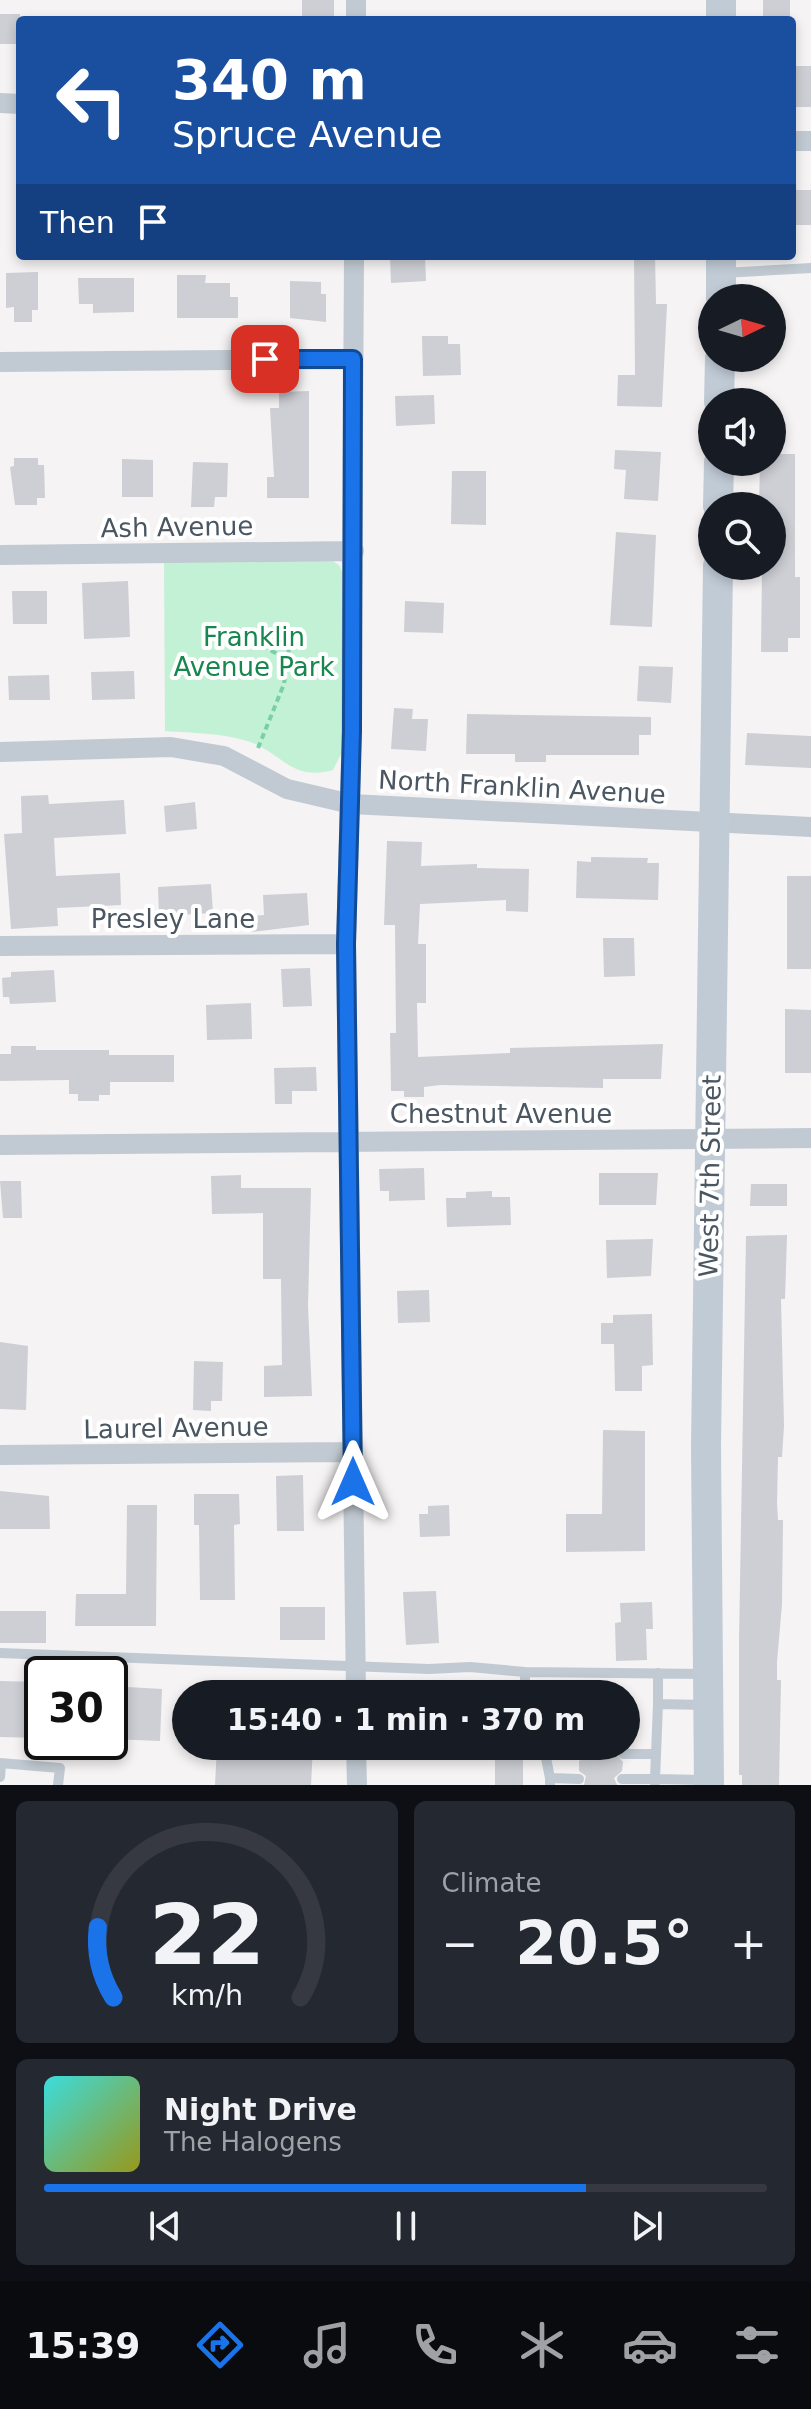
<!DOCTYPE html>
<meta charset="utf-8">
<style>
:root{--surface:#171b24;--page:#242831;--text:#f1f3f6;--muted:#9ea1a6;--line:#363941;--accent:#1a73e8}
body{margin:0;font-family:"DejaVu Sans",sans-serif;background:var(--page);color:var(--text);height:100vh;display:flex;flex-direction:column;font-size:30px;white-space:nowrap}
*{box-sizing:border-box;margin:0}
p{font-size:26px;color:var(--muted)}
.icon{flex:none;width:44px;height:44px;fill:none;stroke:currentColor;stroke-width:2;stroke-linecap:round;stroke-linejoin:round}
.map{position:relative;height:1785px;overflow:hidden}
.panel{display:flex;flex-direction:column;gap:16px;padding:16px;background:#0d0f14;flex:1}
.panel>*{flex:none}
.top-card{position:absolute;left:16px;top:16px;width:780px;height:244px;border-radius:8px;box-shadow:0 4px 12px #0003;background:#1a4fa0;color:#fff;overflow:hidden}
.needle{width:52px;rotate:85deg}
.controls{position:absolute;left:698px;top:284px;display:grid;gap:16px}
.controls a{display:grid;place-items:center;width:88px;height:88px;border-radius:50%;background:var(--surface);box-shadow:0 4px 12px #0003;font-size:40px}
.speed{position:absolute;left:24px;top:1656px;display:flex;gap:16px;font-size:40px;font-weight:700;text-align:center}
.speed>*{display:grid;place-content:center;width:104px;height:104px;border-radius:50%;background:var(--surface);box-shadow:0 4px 12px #0003;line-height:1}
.speed .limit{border:4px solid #111;border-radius:12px;background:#fff;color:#111}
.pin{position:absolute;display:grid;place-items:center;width:68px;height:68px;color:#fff;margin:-34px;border-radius:16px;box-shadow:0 4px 12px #0006}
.me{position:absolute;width:88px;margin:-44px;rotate:0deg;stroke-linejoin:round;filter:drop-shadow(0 0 6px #0008)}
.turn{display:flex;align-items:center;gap:28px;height:168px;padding:0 24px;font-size:36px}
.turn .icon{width:104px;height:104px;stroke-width:2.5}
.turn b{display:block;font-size:56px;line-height:68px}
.then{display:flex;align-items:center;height:76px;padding:0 24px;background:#0003;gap:16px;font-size:30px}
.big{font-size:60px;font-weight:600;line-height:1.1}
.panel .card{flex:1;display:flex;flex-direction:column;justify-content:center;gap:12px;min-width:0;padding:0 28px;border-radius:12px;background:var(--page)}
.panel .dial{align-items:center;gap:0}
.dial svg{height:208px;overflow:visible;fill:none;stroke:var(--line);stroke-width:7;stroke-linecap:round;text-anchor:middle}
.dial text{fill:var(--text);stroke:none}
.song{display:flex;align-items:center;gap:24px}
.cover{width:96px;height:96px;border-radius:12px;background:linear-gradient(135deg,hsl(180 70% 55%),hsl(60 70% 35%))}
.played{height:8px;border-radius:4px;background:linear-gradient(90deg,var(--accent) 75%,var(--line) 75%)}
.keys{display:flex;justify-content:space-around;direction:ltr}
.heat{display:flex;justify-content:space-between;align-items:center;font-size:44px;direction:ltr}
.panel .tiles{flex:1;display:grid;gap:16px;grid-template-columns:1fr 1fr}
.card:last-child{grid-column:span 2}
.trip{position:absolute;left:172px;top:1680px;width:468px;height:80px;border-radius:40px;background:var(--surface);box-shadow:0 4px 12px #0003;font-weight:600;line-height:80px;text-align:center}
.tabs{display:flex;height:128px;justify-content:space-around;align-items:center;background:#090b0e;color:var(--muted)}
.tabs .icon{width:56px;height:56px}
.tabs .active{color:var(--accent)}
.tabs b{font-size:36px;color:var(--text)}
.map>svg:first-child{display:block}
.green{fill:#c3f1d5}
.building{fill:#cdcfd5}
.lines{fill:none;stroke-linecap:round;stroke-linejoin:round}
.path{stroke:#7ad0a6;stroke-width:4;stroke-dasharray:6 4;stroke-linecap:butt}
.lane{stroke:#c1cad2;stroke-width:10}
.street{stroke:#c1cad2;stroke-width:20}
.secondary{stroke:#c1cbd6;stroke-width:30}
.route-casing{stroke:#114b97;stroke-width:20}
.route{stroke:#1a73e8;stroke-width:14}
.labels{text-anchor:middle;stroke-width:8;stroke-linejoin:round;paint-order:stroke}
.street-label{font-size:26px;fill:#4a5661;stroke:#fff}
.park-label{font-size:26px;fill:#17864f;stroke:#fff}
</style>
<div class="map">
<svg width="811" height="1785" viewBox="0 0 811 1785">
<rect width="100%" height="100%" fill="#f5f3f3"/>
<path class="green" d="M331,560l8,5 4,9 -2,180 -8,16c-42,12 -51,-18 -86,-29 -26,-8 -55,-8 -82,-10l-1,-170z"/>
<path class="building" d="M302,0h32v20h-32z
M763,0h27v18l-27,1z
M0,14h20v30h-20z
M792,66h19v41h-19z
M792,190h19v35h-19z
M425,256l1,25 -35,2 -1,-26z
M634,256h21l1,48h11l-5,103 -45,-1 1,-31h17z
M38,272v38h-6v12h-18v-15l-8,1v-35z
M177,275h29l-1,8h25v14h8v21h-61z
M78,278h56v34l-41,1v-9h-14z
M290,281l31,1v12h5v28l-36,-4z
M422,336h26v8h12l1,31 -38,1z
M309,391v107h-42v-21h7l-4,-69h9v-16z
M434,395l1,29 -39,2 -1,-30z
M615,450l46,2 -3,49 -34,-2 2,-29 -12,-1z
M772,454h23v123h5v61h-12v14h-27l1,-86h10v-60h-13l1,-44h12z
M14,458h24v7h6l1,33h-8v7h-22l-5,-38 4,-1z
M122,459l31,1v37h-31z
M193,462l35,1 -1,34h-12l-1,10h-23z
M452,471h34v54l-35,-1z
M616,532l40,3 -4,92 -42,-2z
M128,581l2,56 -46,2 -2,-56z
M12,591h35v33h-34z
M405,601l39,2 -1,30 -39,-1z
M639,666l34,1 -2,36 -34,-2z
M134,671l1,28 -43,1 -1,-28z
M49,675l1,25h-41l-1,-24z
M394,708l19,1 -1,10h16l-2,32 -35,-2z
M467,714l184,3v18h-12v20h-93v7h-31v-8h-49z
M747,733l64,3v32l-66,-3z
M48,795l1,9 75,-4 2,34 -72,4 2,38 64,-3 1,32 -64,3 1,18 -47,3 -7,-95 18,-1 -1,-37z
M195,802l2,27 -31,3 -2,-26z
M387,841l35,1 -1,24 56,-2v4l52,1 -1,43 -22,-1v-11l-86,4 -2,40h8v59h-9l1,54 92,-4v-5l153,-4 -2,35h-58v9l-163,-3 -16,2v10h-20v-6h-13l-1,-58h6l-1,-108h-11z
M591,857l57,1 -1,5h12l-1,37 -82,-2 1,-37 14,1z
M787,876h24v93h-24z
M211,884l2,29 -54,3 -1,-29z
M307,893l2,32 -58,7 -1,-16 14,-1 -1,-20z
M603,938h31l1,38 -31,1z
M310,968l2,38 -29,1 -2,-38z
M54,970l2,32 -46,2 -1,-7h-6l-1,-19 9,-1v-5z
M251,1003l1,36 -45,1 -1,-35z
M785,1009l26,1v63h-26z
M11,1046h25v4h73v5h65v27h-64v13h-11v6h-21v-7h-9v-14l-69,1v-27h11z
M316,1067l1,24h-25v13h-17l-1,-36z
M424,1168l1,32 -36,1v-10h-9l-1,-22z
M599,1173h59l-2,32h-57z
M241,1175v13h70l-3,118 4,90 -48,1v-31l18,-1 -1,-86h-18v-66l-51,1 -1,-38z
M0,1181h21l1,37h-19z
M751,1184h36v22h-37z
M492,1191v6h18l1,28 -64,2 -1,-29h20v-6z
M787,1235l-2,64h-4l3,127 -2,31h-4l-1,46 1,17h5l-1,84 -5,58v18h4l-2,105h-37v-10h-3v-133l7,-406z
M653,1239l-2,37 -44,2 -1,-38z
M429,1290l1,32 -32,1 -1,-32z
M652,1314l1,51 -11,1v25h-27l-1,-47h-13v-21h12v-8z
M0,1342l28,4 -2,64 -26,-1z
M194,1361l29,1 -1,39h-11v10l-18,-1z
M603,1430l42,1v120l-79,1v-38h36z
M303,1475l1,56h-27l-1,-55z
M0,1491l49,5 1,33h-50z
M194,1494h45l1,30 -6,1 1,75h-35l-1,-75h-5z
M127,1505h30l-1,121h-81l1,-32h50z
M449,1505l1,31 -30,1 -1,-23h9v-8z
M436,1591l3,52 -33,2 -3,-53z
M652,1602l1,27h-7l1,31 -31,1 -1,-38 6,-1 -1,-19z
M280,1607h45v33h-45z
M0,1611h46v32h-46z
M0,1681l42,1v56l-42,-1z
M110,1686l52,3 -2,52 -50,-2z
M217,1746h96l-2,39h-96z
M584,1746h39l-8,7 8,9 -1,9 -8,7 3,7h-33l2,-9 -7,-5v-10l9,-7z
M495,1755h28v30h-28z"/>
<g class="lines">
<path class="path" d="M288,669l-9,-14 -16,-9 21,-7 7,-10
M258,748l26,-64 8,-57"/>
<path class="lane" d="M723,273l88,-5
M0,1653l429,16 41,-2 55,5
M525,1694v-22l181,2
M658,1704v-31
M623,1754h33
M0,1763l60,5 -2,17
M0,1777l1,-13
M550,1778l-4,-20 9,-5h25
M622,1779h33v4
M704,1780l-49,-1 3,-75 48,1
M550,1784v-6l29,1"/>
<path class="street" d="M356,20v-20
M0,103l20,1
M792,141h19
M354,256l-3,505 -5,183 10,750
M0,362l353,-3
M0,555l354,-4
M0,752l171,-5 53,9 63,33 64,15 460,23
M0,946l346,-2
M0,1145l811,-7
M0,1455l353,-3
M356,1746l1,39"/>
<path class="secondary" d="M721,0v20
M721,298v-42
M719,402l1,-44
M718,506l1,-44
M709,1785l-3,-339 12,-880"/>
</g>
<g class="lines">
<defs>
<path id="route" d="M265,359h88l-1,372 -6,213 7,538"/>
</defs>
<use href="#route" class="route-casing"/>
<use href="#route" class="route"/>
</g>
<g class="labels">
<g class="street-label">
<text transform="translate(177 527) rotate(-1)" y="9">Ash Avenue</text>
<text transform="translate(522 787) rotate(3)" y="9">North Franklin Avenue</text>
<text x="173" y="928">Presley Lane</text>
<text x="501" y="1123">Chestnut Avenue</text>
<text transform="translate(710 1176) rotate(-89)" y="9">West 7th Street</text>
<text transform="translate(176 1428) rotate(-1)" y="9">Laurel Avenue</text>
</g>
<g class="park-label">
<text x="254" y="646">Franklin<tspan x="254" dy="30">Avenue Park</tspan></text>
</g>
</g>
</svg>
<div class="controls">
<a><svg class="needle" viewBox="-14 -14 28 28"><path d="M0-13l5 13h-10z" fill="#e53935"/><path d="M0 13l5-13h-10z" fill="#9ea1a6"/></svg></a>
<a><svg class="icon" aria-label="sound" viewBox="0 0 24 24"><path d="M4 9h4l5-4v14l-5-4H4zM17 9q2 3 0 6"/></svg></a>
<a><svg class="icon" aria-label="search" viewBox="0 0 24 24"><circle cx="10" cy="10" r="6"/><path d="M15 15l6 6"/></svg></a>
</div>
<div class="speed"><div class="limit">30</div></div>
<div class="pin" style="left:265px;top:359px;background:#d93025"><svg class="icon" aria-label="arrive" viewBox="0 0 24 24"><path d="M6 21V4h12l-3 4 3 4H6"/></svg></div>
<svg class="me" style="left:353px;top:1482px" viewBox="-20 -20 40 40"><path d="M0-17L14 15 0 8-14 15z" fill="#1a73e8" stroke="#fff" stroke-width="4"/></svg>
<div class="trip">15:40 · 1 min · 370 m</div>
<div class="top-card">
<div class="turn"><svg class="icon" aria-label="left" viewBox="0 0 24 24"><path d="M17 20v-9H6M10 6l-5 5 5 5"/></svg><div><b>340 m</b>Spruce Avenue</div></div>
<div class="then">Then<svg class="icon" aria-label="arrive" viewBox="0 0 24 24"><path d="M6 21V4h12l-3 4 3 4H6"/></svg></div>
</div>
</div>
<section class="panel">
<div class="tiles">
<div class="card dial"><svg viewBox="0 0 100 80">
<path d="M14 69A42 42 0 1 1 86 69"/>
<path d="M14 69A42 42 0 0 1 8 42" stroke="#1a73e8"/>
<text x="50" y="56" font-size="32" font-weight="700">22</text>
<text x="50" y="72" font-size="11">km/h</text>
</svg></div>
<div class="card"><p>Climate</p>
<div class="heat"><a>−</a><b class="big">20.5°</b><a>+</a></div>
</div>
<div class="card">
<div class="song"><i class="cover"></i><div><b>Night Drive</b><p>The Halogens</p></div></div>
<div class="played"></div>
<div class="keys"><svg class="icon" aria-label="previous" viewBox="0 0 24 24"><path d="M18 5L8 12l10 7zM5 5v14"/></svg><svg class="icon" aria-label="pause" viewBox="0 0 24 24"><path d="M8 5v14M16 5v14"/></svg><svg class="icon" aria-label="next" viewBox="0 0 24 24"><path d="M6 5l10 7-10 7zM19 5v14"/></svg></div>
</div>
</div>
</section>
<nav class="tabs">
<b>15:39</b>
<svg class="icon active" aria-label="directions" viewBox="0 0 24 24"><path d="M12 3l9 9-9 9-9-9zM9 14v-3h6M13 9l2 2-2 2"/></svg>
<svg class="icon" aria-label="music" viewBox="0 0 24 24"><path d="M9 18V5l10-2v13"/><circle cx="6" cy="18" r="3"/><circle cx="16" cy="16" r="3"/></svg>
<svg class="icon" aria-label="phone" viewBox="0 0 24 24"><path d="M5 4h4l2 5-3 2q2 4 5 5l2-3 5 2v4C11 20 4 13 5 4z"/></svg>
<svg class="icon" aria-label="climate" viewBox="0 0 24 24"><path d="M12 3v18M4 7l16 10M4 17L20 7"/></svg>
<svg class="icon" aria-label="car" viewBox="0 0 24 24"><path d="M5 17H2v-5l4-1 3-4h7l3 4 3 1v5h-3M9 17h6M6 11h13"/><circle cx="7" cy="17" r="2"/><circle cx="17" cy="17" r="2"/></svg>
<svg class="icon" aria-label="filters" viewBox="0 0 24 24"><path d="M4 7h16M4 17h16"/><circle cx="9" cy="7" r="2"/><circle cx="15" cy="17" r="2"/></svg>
</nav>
